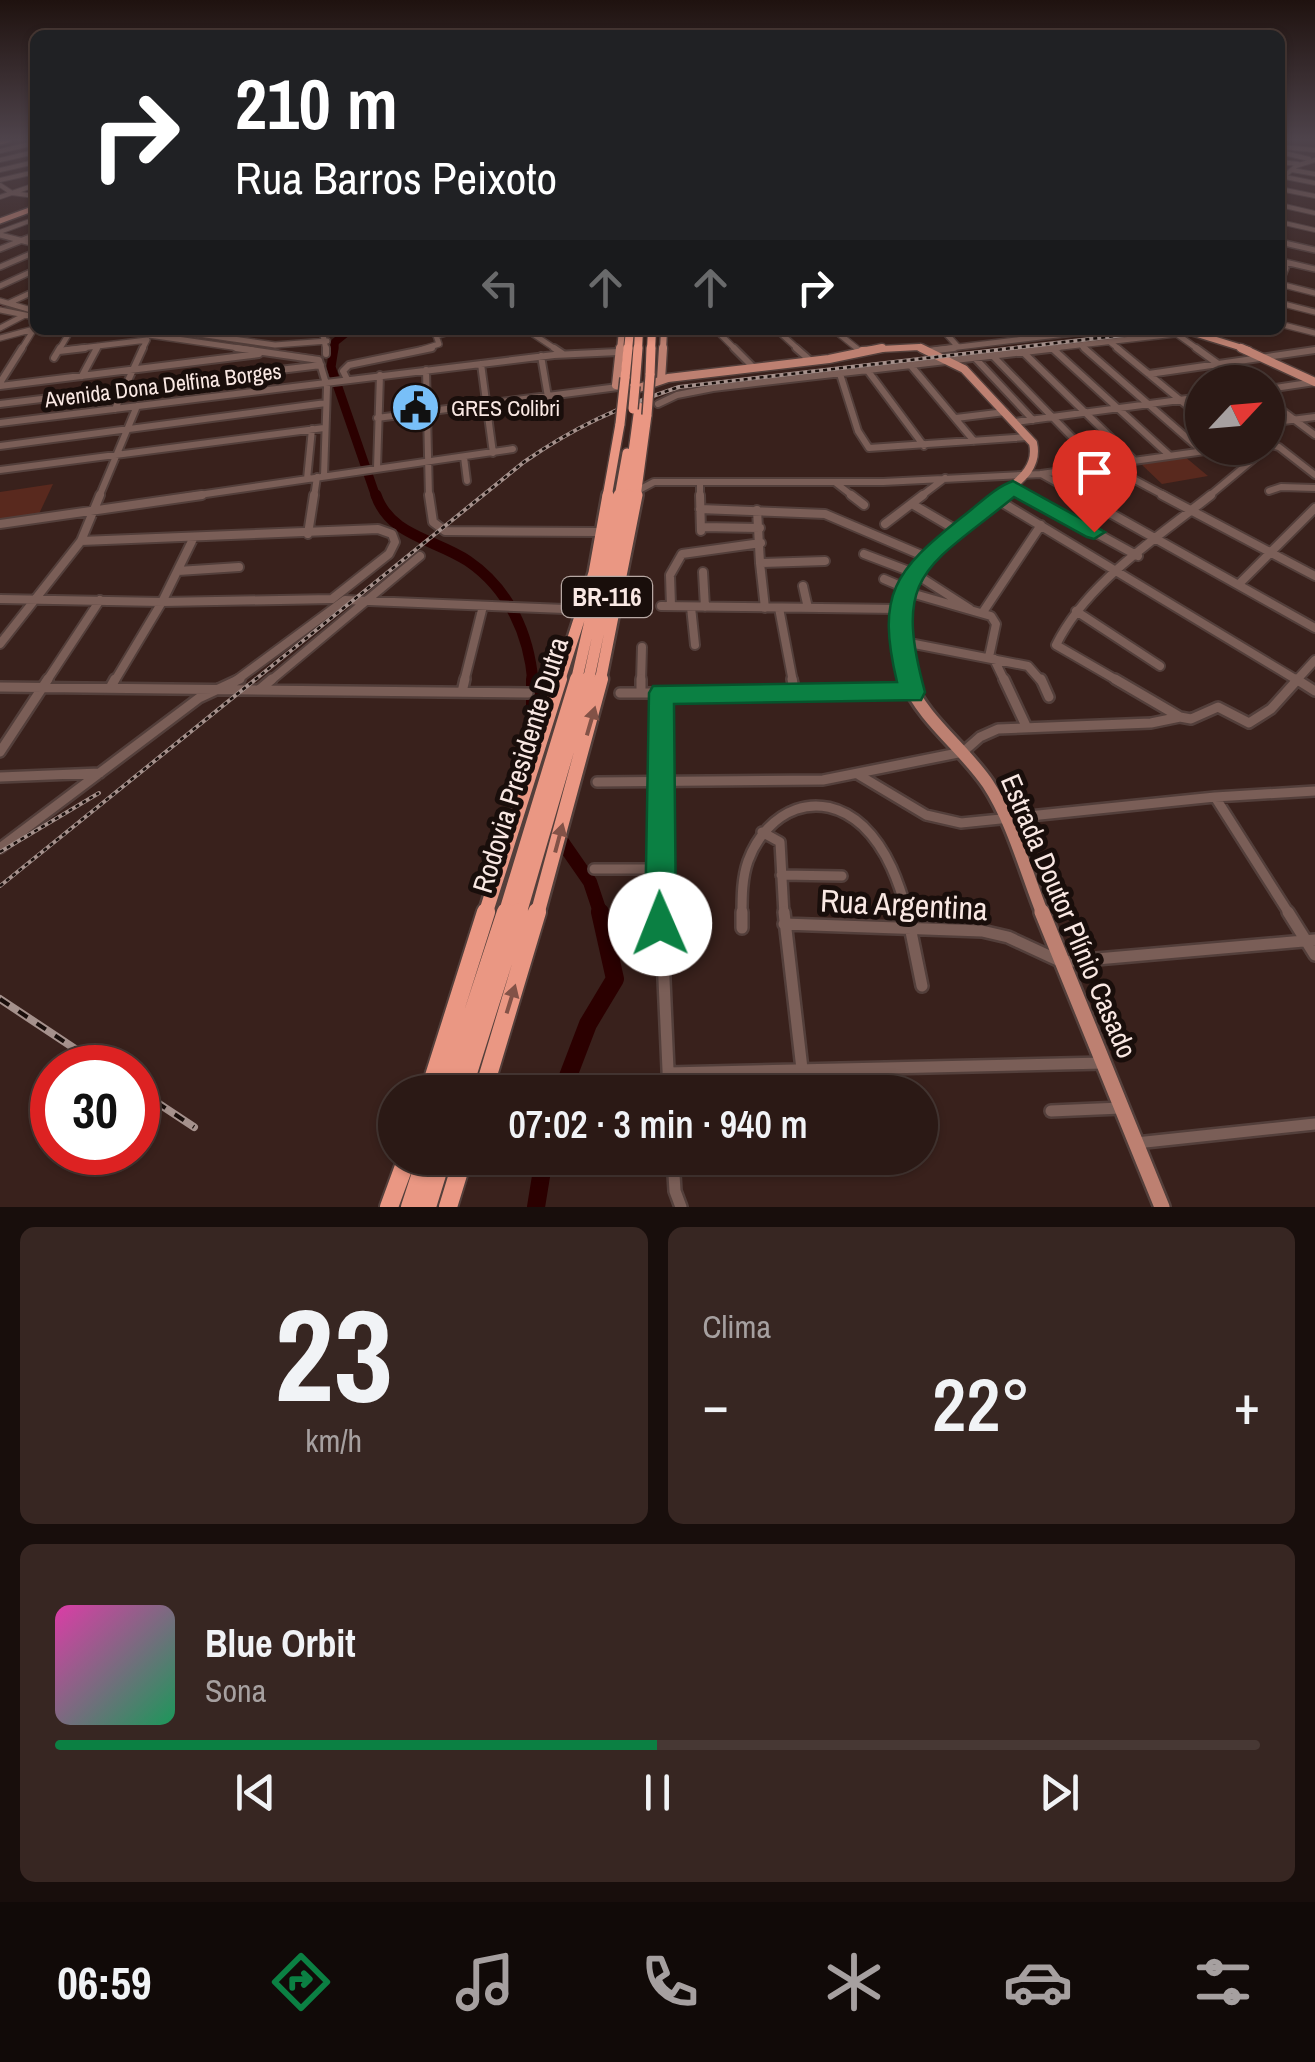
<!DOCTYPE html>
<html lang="pt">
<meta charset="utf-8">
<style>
:root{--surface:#2b1915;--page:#372622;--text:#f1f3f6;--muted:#a6a0a0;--line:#473834;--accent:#0b8043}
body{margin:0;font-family:"Archivo Narrow",sans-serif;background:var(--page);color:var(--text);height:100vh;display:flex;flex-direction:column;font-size:38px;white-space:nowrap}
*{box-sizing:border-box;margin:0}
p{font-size:32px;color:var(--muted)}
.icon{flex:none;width:55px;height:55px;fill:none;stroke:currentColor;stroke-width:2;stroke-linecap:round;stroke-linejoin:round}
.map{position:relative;height:1207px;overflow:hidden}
.drawer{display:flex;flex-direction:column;gap:20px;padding:20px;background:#180e0c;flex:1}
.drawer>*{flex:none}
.top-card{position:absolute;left:30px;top:30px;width:1255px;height:305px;border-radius:15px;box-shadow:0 2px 8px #0004,0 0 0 2px var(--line);background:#202124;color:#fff;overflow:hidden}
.needle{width:65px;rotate:64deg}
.buttons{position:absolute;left:1185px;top:365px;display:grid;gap:20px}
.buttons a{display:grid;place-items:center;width:100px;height:100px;border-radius:50%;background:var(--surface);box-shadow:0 2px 8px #0004,0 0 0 2px var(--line);font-size:50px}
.speed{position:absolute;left:30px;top:1045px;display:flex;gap:20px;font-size:50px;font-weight:700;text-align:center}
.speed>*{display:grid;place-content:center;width:130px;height:130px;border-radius:50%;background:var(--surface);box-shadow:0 2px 8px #0004,0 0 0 2px var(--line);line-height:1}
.speed .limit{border:15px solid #d22;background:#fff;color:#111}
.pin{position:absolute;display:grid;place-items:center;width:85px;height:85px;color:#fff;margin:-102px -42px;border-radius:50% 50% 50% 0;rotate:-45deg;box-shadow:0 0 10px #0007}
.pin .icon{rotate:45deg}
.me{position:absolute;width:110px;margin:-55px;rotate:359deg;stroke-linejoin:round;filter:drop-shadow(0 0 8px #0008)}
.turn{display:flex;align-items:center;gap:35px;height:210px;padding:0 40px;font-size:45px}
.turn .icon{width:130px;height:130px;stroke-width:2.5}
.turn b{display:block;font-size:70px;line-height:85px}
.lanes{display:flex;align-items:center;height:95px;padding:0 40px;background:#0003;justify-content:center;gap:50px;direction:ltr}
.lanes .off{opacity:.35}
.big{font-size:75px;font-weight:600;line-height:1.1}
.drawer .card{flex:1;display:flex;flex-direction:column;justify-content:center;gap:15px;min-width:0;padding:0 35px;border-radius:15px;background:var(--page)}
.drawer .dial{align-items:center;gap:0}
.dial b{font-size:130px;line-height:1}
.song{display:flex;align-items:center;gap:30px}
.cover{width:120px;height:120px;border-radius:15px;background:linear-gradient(135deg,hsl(320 70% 55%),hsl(150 70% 35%))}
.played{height:10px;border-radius:5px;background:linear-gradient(90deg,var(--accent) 50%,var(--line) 50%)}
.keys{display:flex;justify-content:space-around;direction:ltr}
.heat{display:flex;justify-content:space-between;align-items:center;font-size:55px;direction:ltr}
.drawer .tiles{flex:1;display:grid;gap:20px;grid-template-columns:1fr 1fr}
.card:last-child{grid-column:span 2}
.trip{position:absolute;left:378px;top:1075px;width:560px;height:100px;border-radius:50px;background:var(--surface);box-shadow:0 2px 8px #0004,0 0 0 2px var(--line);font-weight:600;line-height:100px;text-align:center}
.menu{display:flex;height:160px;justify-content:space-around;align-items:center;background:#110a08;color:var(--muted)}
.menu .icon{width:70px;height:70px}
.menu .current{color:var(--accent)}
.menu b{font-size:45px;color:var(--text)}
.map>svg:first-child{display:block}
.green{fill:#59291e}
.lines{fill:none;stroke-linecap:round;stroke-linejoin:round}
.stream{stroke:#2b0000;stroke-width:2.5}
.river-far4{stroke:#2b0000;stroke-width:8}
.river-far3{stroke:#2b0000;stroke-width:9}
.river-far2{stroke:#2b0000;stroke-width:11}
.river-far1{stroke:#2b0000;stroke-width:14}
.river{stroke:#2b0000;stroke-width:18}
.minor-far5-casing{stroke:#533f3b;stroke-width:6}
.minor-far4-casing{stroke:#533f3b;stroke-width:8}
.minor-far3-casing{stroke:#533f3b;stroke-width:10}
.minor-far2-casing{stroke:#533f3b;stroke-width:12}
.minor-far1-casing{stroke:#533f3b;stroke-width:14}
.minor-casing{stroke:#533f3b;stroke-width:16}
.major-far5-casing{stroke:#533f3b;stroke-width:8}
.major-far4-casing{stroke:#533f3b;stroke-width:9}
.major-far3-casing{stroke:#533f3b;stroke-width:11}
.major-far2-casing{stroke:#533f3b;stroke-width:15}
.major-far1-casing{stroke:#533f3b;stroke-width:18}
.major-casing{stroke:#533f3b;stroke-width:20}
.highway-far4-casing{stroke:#533f3b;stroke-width:10}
.highway-far3-casing{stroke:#533f3b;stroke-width:12}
.highway-far2-casing{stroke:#533f3b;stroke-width:16}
.highway-far1-casing{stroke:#533f3b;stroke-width:19}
.highway-casing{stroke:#533f3b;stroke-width:22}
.minor-far5{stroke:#7a5e57;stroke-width:4}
.minor-far4{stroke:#7a5e57;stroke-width:5}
.minor-far3{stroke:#7a5e57;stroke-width:6}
.minor-far2{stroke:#7a5e57;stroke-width:8}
.minor-far1{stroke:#7a5e57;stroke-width:9}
.minor{stroke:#7a5e57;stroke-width:11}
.major-far5{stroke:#bd8071;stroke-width:5}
.major-far4{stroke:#bd8071;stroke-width:6}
.major-far3{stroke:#bd8071;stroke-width:8}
.major-far2{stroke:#bd8071;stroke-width:10}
.major-far1{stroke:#bd8071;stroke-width:12}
.major{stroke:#bd8071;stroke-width:15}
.highway-far4{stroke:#ea9783;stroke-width:8}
.highway-far3{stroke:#ea9783;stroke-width:9}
.highway-far2{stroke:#ea9783;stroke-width:11}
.highway-far1{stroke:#ea9783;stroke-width:14}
.highway{stroke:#ea9783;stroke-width:18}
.rail-far1-casing{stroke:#a5918c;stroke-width:4}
.rail-casing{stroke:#a5918c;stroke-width:8}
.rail-far1{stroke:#190e0b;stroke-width:2.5;stroke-dasharray:4;stroke-linecap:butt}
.rail{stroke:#190e0b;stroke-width:4;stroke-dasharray:11;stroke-linecap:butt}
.highway-bridge-casing{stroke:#533f3b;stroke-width:12;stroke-linecap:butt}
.highway-bridge{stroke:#ea9783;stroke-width:9}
.oneway{fill:#825247}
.route{fill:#0b8043;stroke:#07532c;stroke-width:2.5}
.labels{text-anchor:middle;stroke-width:10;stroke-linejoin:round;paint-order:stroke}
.far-street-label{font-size:22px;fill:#f9e8e3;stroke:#190e0b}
.far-poi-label{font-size:22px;fill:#f9e8e3;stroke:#190e0b;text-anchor:start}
.shield{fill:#190e0b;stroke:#b6a7a2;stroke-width:2.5}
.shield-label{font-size:25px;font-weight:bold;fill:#f9e8e3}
.street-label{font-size:28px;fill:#f9e8e3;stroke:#190e0b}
.near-street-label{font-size:32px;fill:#f9e8e3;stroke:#190e0b}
</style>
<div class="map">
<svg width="1315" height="1207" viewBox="0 0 1315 1207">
<rect width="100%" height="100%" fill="#39211c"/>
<path class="green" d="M1184,456l24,20 -46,8 -22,-21z
M53,484l-15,32 -38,5v-29z"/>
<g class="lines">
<path class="stream" d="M0,306l13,4
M141,330l190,28"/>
<path class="river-far4" d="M334,350l1,-8 15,-12"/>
<path class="river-far3" d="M334,348l-3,19 45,130"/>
<path class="river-far2" d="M376,495c14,41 59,44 92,66 41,28 61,73 65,121"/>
<path class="river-far1" d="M533,679v72
M556,833l34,49 11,33"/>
<path class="river" d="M562,1092l26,-68 27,-45 -15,-67
M536,1207l8,-49"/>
<defs>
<path id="minor-far5" d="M1280,147l35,3
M0,151l35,-8
M1280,152l29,7
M0,160l35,-8
M1280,162l18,2
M0,170l35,-8
M1292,170l23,4
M1285,177l30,6
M0,180l35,-8
M1280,180l16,-14 19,-6
M0,185l12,8 23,3
M1280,189l35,7
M0,197l35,-12
M1280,205l35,8
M1280,222l35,8
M0,232l35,-13"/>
<path id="minor-far4" d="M0,235l35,9
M1280,242l35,8
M0,249l35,-14
M1280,257l6,11 -6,15
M1285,262l30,7
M0,267l35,-15
M1280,284l35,9
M0,286l35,-16
M0,301l35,10
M9,303l26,-12
M1280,303l35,9
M0,310l35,7
M1280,324l35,9
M0,328l25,-13
M171,330l104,15 52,-4
M322,330l4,20
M383,330h27
M527,330l30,20
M716,330l20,20
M777,330l22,20
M834,330l25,20
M943,330l15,17
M149,335l104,15
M1178,335l21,15
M436,336l20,-6
M0,338l34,-9
M1110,342l10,8
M1082,346l5,4
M21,350l13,-21
M59,350l12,-20
M65,350l82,-10
M96,350l2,-4
M142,350l5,-10
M420,350l19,-6 -5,-14
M934,350l165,-20
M1036,350l174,-20"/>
<path id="minor-far3" d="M236,348l83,12 8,27 -3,89
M554,348l9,6
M734,348l20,20
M796,348l15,13
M1084,348l118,103
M1117,348l85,70
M1196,348l47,34
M1053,349l116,106
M59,351l26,-3
M928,351l26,-3
M1023,352l112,109
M326,354v-6
M541,356l7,41
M993,356l107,110
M54,358l6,-10
M975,358l58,62
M481,364l12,89
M912,367l62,74
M426,370l3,127
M868,371l56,75
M840,374l18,57 11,17 159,-11
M1149,374l166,-24
M82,376l15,-28
M347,379l-4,-8 6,-6 83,-17
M0,383l22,-35
M0,386l259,-32
M1268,389l47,-7
M1268,400l47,35
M0,404l321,-39
M658,404l19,-9 36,-7 345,-40
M115,409l28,-61
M377,418l241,-31
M956,418l49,-6
M1015,422l187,-25
M0,423l554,-68 64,-3
M1268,423l47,-6
M1268,444l11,3 36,28
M0,446l326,-43
M464,457l3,24
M1107,465l60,32
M377,468l3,-93
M0,470l324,-42
M1041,474l41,23
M307,479l5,-50
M700,483v14
M836,483l18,14
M1013,487l18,10
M639,490l15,-8h229l158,-8 185,-26
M1269,491l12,-4 34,1
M99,497l38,-91
M185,497l328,-48
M314,497l3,-20
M920,497l25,-19
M1208,497l48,-40 -8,-9"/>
<path id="minor-far2" d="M429,495l4,27 12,9 153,1
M700,495l1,36
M851,495l13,10
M1027,495l111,61
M1078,495l237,133
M1162,495l153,81
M998,500l302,182
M912,504l46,27
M700,509l125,5 101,43
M757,510l3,53
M0,524l202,-29
M885,524l38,-29
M701,527l59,1
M308,534l6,-39
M864,554l50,19 56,36
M178,571l61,-4
M703,572l2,35
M884,579l21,9
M1240,583l75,-75
M803,586l5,22
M904,591l87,25 5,8 -7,33
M0,599l162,3 170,-3 57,-45 6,-12 -3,-8 -14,-5 -297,12
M661,606l238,3
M671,606l-1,-31 12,-21 79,-11
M691,607l4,38
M765,608l-5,-45 65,-2
M779,608l14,74
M1076,611l84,55
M983,612l58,-87
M899,641l129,25 14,16
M0,644l81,-103 19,-46
M994,659l11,23
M46,682l54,-82
M114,682l48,-80 31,-63
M234,682l111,-82 220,9
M269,682l151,-126
M464,682l19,-76
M641,682l1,-35
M1120,682l-64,-37c31,-63 101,-107 155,-150
M1295,682l20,-22"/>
<path id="minor-far1" d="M792,679l3,14
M1004,679l23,49
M1041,679l8,18
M1115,679l65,38 11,2 27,-12 31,16 22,-14 27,-30
M1296,679l19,12
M0,687l528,6
M110,688l5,-9
M259,690l13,-11
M462,692l3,-13
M620,693h292
M641,693v-14
M0,752l48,-73
M859,775l67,40 35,8 254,-26 100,-6
M0,777l100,-4
M597,782l226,-2 140,-28 17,-15 18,-8 153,-6 29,-6
M1215,797l75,118
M762,832l18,10 4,73
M0,848l199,-150 41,-19
M594,869h66
M781,875l61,1
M661,915l1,-222
M742,915c0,-18 0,-37 6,-54 19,-51 71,-75 115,-35 25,24 36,57 45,89"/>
<path id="minor" d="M661,912l8,180
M742,912v16
M784,912l18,157
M907,912l15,74
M1288,912l27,43
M784,924l198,7 26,6 54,25 253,-22
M668,1073l436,-10
M1051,1111l70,-3
M1136,1143l179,-19
M673,1158l2,33 6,16"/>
<path id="major-far5" d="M0,142l8,-2
M0,221l35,-13"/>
<path id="major-far4" d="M1184,330l65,20
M620,350l2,-20
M663,350l1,-20
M862,350l57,-3 7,3"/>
<path id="major-far3" d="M620,348l-4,37 20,4 32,-11 161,-19 53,-11
M921,348l43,21 69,74c6,26 -16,39 -34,54
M1241,348l74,34
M661,380l2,-32"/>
<path id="major-far2" d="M907,682c-36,-93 33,-137 95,-187"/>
<path id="major-far1" d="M906,679c19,43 57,68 82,105 25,38 38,89 55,131"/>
<path id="major" d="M1042,912l120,295"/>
<path id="highway-far4" d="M628,350l2,-20
M638,350l1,-20
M651,350l1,-20"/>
<path id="highway-far3" d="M650,375l1,-27
M625,378l3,-30
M635,386l3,-38
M607,497l13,-73
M619,497l8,-44
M627,497l12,-90
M636,497l11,-82"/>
<path id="highway-far2" d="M559,682l35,-109 14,-78
M576,682l43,-187
M588,682l40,-187
M600,682l37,-187"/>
<path id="highway-far1" d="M485,915l75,-236
M505,915l72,-236
M519,915l69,-236
M537,915l64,-236"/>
<path id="highway" d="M429,1092l57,-180
M447,1092l59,-180
M462,1092l57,-180
M483,1092l54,-180
M389,1207l18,-49
M410,1207l16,-49
M427,1207l15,-49
M448,1207l15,-49"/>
</defs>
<use href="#minor-far5" class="minor-far5-casing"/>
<use href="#minor-far4" class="minor-far4-casing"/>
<use href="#minor-far3" class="minor-far3-casing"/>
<use href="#minor-far2" class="minor-far2-casing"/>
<use href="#minor-far1" class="minor-far1-casing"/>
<use href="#minor" class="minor-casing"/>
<use href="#major-far5" class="major-far5-casing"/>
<use href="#major-far4" class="major-far4-casing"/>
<use href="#major-far3" class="major-far3-casing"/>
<use href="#major-far2" class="major-far2-casing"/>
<use href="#major-far1" class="major-far1-casing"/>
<use href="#major" class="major-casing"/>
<use href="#highway-far4" class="highway-far4-casing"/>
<use href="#highway-far3" class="highway-far3-casing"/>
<use href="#highway-far2" class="highway-far2-casing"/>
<use href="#highway-far1" class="highway-far1-casing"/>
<use href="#highway" class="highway-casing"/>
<use href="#minor-far5" class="minor-far5"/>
<use href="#minor-far4" class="minor-far4"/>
<use href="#minor-far3" class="minor-far3"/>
<use href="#minor-far2" class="minor-far2"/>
<use href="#minor-far1" class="minor-far1"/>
<use href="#minor" class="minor"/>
<use href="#major-far5" class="major-far5"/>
<use href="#major-far4" class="major-far4"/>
<use href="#major-far3" class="major-far3"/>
<use href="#major-far2" class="major-far2"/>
<use href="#major-far1" class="major-far1"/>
<use href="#major" class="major"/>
<use href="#highway-far4" class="highway-far4"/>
<use href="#highway-far3" class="highway-far3"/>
<use href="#highway-far2" class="highway-far2"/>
<use href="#highway-far1" class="highway-far1"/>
<use href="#highway" class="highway"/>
<defs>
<path id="rail-far1" d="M0,852l99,-59
M0,886l524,-424c52,-36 95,-55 155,-75l488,-57"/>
<path id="rail" d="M0,999l104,69
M138,1090l56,37"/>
</defs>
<use href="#rail-far1" class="rail-far1-casing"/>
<use href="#rail" class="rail-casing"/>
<use href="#rail-far1" class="rail-far1"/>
<use href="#rail" class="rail"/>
<defs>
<path id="highway-bridge" d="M633,409l2,-23
M647,415l3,-40
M620,424l5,-46"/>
</defs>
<use href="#highway-bridge" class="highway-bridge-casing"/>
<use href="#highway-bridge" class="highway-bridge"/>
</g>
<defs><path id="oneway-solid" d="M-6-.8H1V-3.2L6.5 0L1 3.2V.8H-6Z" transform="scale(2.5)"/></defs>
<g class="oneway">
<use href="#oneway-solid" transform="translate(591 721) rotate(-74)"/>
<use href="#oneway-solid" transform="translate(559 838) rotate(-75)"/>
<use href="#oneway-solid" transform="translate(511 999) rotate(-73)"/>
</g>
<linearGradient id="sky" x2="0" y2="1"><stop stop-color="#1f120f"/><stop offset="0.45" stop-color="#4e434b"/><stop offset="1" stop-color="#4e434b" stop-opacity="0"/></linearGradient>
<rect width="1315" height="309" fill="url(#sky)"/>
<path class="route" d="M1013,481l92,51 -11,7 -7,-2 -73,-40c-87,71 -122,75 -89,195l-4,8 -247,4 2,220 -4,11 -12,5 -11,-5 -4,-11 4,-231 4,-7 244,-4c-21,-88 -3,-111 65,-165 16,-12 33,-30 51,-36z"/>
<defs>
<symbol id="civic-disc" viewBox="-11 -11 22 22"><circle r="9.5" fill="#78bff8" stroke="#190e0b"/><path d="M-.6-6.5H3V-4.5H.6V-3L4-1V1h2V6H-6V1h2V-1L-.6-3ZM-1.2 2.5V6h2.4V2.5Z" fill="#111"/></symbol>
</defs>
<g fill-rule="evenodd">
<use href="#civic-disc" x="388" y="380" width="55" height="55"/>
</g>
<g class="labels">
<g class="far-street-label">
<text transform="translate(163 385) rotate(-7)" y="8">Avenida Dona Delfina Borges</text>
</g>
<g class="far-poi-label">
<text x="451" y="416">GRES Colibri</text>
</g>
<rect class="shield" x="562" y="577" width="90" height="40" rx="8"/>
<g class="shield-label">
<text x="607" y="606">BR-116</text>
</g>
<g class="street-label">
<text transform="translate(520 765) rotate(-73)" y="10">Rodovia Presidente Dutra</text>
<text transform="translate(1069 916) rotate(67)" y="10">Estrada Doutor Plínio Casado</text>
</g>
<g class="near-street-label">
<text transform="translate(904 905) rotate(3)" y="11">Rua Argentina</text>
</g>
</g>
</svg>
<div class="buttons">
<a><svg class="needle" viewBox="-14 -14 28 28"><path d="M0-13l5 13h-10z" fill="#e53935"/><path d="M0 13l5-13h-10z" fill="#a6a0a0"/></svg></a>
</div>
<div class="speed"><div class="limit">30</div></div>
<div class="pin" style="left:1094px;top:532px;background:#d93025"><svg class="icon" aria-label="arrive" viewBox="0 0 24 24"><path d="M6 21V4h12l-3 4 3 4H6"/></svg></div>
<svg class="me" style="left:660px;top:924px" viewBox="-20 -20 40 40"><circle r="19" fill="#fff"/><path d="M0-13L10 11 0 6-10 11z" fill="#0b8043"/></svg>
<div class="trip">07:02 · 3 min · 940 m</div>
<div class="top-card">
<div class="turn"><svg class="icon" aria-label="right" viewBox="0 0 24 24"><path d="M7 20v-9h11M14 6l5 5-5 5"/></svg><div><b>210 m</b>Rua Barros Peixoto</div></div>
<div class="lanes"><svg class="icon off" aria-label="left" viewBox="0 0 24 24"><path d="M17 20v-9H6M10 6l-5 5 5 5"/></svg><svg class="icon off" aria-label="ahead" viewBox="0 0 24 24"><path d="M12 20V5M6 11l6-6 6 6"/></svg><svg class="icon off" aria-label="ahead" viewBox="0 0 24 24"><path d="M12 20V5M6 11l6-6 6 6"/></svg><svg class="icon" aria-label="right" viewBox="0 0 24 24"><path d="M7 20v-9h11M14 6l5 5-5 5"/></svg></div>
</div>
</div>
<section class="drawer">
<div class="tiles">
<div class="card dial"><b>23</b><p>km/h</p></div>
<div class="card"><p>Clima</p>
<div class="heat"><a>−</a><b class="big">22°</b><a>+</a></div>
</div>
<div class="card">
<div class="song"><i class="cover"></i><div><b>Blue Orbit</b><p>Sona</p></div></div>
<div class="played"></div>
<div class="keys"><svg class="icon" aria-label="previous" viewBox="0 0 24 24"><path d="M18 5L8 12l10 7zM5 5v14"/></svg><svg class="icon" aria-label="pause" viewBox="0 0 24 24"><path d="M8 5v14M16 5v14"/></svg><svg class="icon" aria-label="next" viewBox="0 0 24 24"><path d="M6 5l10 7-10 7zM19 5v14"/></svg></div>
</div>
</div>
</section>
<nav class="menu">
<b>06:59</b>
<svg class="icon current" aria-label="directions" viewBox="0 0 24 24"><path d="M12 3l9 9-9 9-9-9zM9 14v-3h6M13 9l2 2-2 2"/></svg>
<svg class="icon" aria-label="music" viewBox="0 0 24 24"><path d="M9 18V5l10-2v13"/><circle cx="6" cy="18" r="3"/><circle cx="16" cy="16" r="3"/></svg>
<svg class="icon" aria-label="phone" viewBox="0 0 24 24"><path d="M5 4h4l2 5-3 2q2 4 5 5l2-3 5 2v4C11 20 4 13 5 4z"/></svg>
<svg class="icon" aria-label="climate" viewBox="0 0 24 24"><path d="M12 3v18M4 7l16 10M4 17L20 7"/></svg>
<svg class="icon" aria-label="car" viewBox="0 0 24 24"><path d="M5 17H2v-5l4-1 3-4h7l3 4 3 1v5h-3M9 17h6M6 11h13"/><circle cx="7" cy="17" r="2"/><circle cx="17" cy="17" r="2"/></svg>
<svg class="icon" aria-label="filters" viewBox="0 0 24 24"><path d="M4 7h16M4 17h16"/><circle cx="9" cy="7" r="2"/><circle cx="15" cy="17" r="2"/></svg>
</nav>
